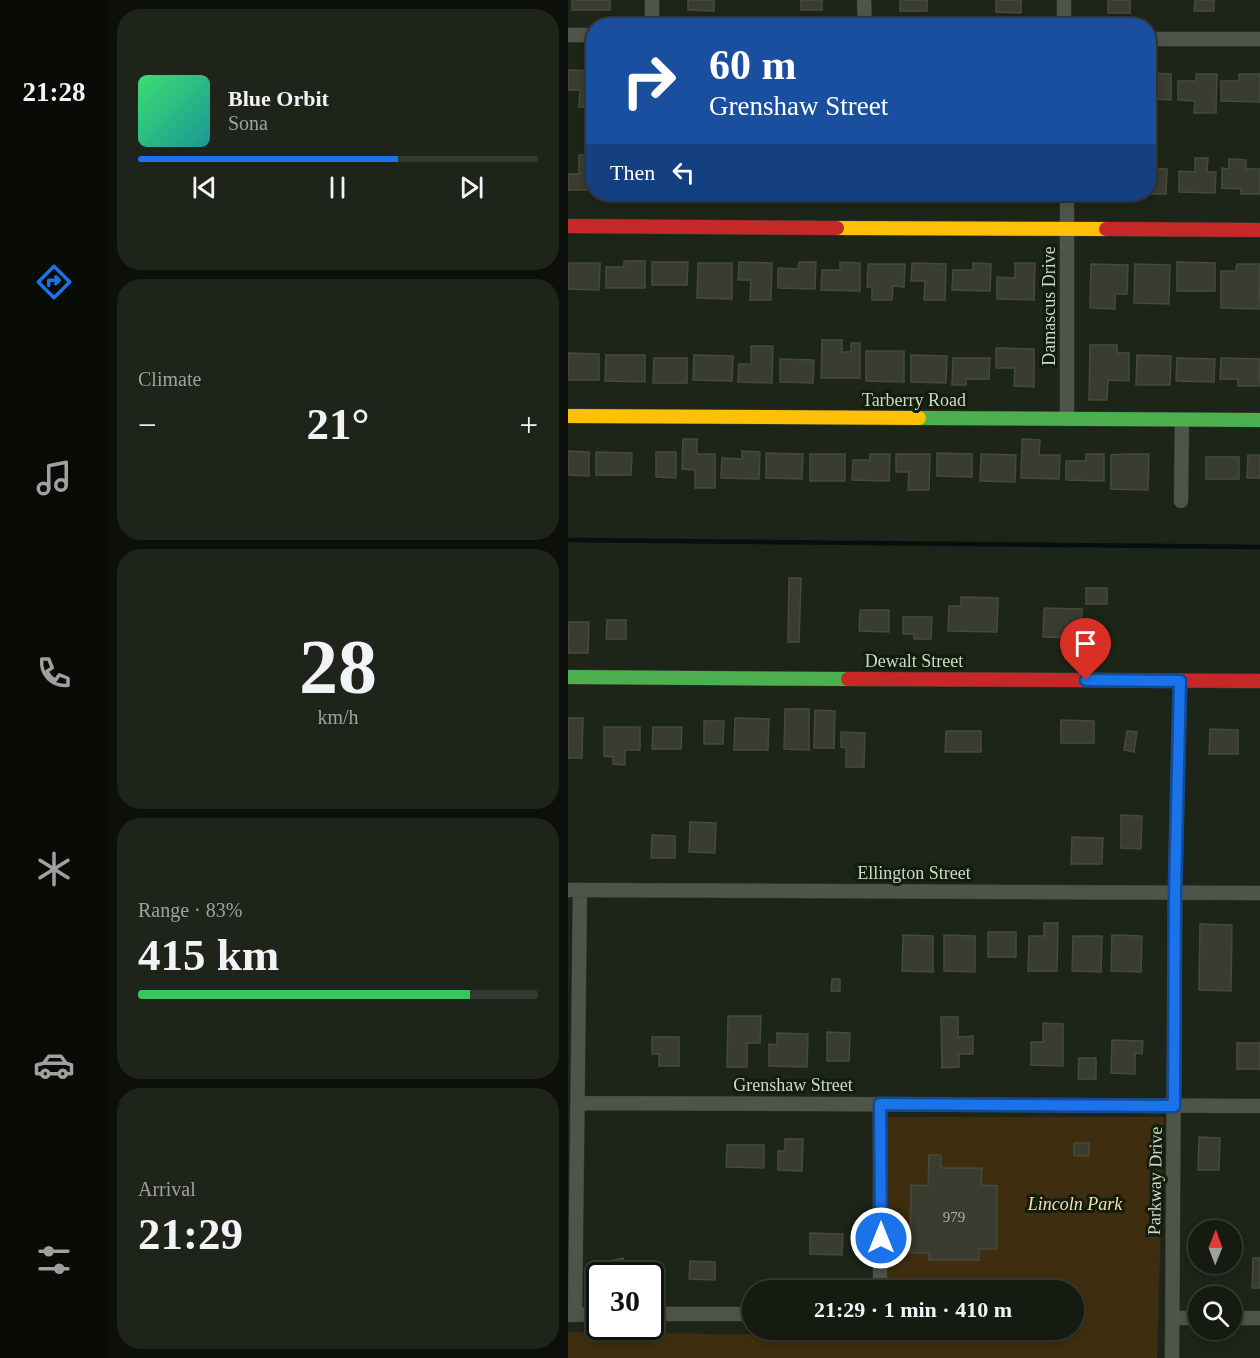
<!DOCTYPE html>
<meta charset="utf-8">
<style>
:root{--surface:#161b12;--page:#1f241b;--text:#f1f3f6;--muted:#9ea19f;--line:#353932;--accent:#1a73e8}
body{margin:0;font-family:"Times New Roman",serif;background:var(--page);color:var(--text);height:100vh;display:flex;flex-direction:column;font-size:22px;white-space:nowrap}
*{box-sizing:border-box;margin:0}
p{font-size:20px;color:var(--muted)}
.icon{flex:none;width:33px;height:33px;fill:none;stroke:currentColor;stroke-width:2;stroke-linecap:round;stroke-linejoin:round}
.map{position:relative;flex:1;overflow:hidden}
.details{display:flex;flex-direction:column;gap:9px;padding:9px;background:#0c0f0a;width:460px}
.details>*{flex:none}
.top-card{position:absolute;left:18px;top:18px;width:570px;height:183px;border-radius:24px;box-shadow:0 3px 9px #0003,0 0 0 2px var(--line);background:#1a4fa0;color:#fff;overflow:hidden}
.needle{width:39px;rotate:1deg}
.buttons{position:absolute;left:620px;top:1220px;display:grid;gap:12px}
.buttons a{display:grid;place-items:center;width:54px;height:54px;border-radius:50%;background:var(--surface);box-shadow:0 3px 9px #0003,0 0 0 2px var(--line);font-size:30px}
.speed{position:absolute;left:18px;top:1262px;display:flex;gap:12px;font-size:30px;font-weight:700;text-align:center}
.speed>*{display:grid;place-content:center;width:78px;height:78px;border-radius:50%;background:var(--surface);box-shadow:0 3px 9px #0003,0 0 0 2px var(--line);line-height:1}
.speed .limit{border:3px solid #111;border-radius:9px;background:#fff;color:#111}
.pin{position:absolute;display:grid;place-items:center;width:51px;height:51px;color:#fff;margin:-62px -26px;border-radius:50% 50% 50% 0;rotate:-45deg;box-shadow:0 0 6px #0007}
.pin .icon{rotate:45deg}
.me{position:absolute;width:66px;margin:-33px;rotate:0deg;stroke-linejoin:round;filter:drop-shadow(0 0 4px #0008)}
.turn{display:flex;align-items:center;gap:21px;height:126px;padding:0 24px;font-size:27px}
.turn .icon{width:78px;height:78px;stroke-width:2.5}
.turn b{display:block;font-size:42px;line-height:51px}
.then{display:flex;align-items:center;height:57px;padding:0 24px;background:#0003;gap:12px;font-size:22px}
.big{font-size:45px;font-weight:700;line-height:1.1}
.details .tile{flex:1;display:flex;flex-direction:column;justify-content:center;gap:9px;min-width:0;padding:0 21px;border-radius:24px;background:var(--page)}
.details .dial{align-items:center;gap:0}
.dial b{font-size:78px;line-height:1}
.song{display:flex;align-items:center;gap:18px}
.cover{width:72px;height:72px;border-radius:9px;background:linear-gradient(135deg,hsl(140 70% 55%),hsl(180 70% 35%))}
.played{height:6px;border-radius:3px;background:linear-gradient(90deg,var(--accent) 65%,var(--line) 65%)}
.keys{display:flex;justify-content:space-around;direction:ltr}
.heat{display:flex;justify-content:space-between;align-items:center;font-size:33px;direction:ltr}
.charge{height:9px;border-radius:4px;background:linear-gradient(90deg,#34c759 83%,var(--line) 0)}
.trip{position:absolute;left:174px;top:1280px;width:342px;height:60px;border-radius:30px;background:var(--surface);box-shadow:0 3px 9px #0003,0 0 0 2px var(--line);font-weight:700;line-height:60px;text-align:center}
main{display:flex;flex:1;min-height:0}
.tab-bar{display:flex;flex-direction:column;width:108px;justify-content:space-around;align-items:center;background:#090b07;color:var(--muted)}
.tab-bar .icon{width:42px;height:42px}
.tab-bar .selected{color:var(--accent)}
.tab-bar b{font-size:27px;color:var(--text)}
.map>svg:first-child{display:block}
.green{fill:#3e2e0f}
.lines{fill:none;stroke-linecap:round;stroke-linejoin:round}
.stream{stroke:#04100f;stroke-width:4.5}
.building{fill:#3a3c2f;stroke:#45493e;stroke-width:1.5}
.street-casing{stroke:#373d34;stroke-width:15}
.fast-casing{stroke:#373d34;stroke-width:15}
.slow-casing{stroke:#373d34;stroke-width:15}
.jam-casing{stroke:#373d34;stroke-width:15}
.street{stroke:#4f544b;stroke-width:14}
.fast{stroke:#4caf50;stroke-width:14}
.slow{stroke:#ffc107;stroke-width:14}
.jam{stroke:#c62828;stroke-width:14}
.route-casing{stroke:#114b97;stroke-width:15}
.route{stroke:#1a73e8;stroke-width:10}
.labels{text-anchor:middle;stroke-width:6;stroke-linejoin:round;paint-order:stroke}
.number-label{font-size:15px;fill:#a9b0a3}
.street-label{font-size:18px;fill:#ced7ca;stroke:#121e0b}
.park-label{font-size:18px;font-style:italic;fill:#f7debc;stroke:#121e0b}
</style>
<main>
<nav class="tab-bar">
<b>21:28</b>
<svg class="icon selected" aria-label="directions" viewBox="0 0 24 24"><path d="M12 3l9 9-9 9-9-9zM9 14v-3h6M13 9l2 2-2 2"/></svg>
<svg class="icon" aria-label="music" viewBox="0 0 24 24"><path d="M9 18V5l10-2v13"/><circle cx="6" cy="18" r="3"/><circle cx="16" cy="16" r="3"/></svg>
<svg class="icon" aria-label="phone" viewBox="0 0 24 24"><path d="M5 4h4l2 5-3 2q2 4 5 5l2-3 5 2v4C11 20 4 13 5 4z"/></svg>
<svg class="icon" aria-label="climate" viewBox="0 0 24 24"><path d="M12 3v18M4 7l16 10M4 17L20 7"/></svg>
<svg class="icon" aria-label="car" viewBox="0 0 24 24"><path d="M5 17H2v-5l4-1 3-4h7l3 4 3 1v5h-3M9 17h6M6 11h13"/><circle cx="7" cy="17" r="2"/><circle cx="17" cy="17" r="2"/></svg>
<svg class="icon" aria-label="filters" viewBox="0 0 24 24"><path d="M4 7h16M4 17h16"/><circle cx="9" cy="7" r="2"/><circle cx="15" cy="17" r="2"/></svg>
</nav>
<section class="details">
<div class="tile">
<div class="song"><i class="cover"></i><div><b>Blue Orbit</b><p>Sona</p></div></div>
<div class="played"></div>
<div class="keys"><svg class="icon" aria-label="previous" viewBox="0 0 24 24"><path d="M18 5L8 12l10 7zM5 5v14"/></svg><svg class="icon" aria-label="pause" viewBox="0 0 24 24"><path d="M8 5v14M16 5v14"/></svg><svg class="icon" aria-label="next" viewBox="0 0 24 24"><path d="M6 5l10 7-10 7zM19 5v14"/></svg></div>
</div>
<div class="tile"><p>Climate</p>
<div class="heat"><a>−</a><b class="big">21°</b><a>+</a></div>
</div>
<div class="tile dial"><b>28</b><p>km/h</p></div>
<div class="tile"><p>Range · 83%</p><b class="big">415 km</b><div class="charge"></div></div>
<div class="tile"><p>Arrival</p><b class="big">21:29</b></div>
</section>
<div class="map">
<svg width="692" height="1358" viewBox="0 0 692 1358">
<rect width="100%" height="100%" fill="#1d2418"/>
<path class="green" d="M318,1117h278l-7,241h-589v-26l315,4v-7h191v-39h-190z"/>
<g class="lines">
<path class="stream" d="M0,540l692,7"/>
</g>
<path class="building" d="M4,0h38v10h-38z
M120,0h26v11l-26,-1z
M233,0h21v10h-21z
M332,0h27v11h-27z
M428,0h25v13l-25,-1z
M540,0h22v13h-22z
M627,0h19v11h-20z
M0,70l26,1v36h-15l1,-17h-12z
M580,73l23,1v26l-23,-1z
M628,74h21l-1,39h-22l1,-12 -17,-1v-19h18z
M671,74h21v28l-39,-1v-20h18z
M11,155h15v35h-26v-16h11z
M627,158h13l-1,14h9l-1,21 -36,-1v-21l16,1z
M661,159l17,1v9h14v25h-19v-5l-19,-1v-20l7,1z
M580,168l19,1 -1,25h-29h11z
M56,261h21v27h-39v-21h18z
M84,262h36l-1,23h-35z
M171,262l33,1 -1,37h-21l1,-20h-13z
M231,262h17l-1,27 -37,-1v-20l20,1z
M272,262l20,1v28l-39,-1 1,-20h18z
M609,262l38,1v28h-38z
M0,263h32l-1,27 -31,-1z
M130,263h34v36l-35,-1z
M344,263l34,1 -1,36h-21l1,-19h-14z
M405,263l18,1 -1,27 -38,-1 1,-20h20z
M447,263h20l-1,37 -37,-1v-22l18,1z
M300,264h37l-1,23 -11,-1 -1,14h-20v-13h-5z
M523,264l37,1 -1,29h-12v15l-25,-1z
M567,264l35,1 -1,39 -35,-1z
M669,264h23l-1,45 -38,-1v-37h15z
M254,340h20v12h9v-9h9v35h-39z
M522,345h27v8h12v28l-21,-1 -1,20h-18z
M183,346h22l-1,37 -34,-1 1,-18h12z
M428,348l38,1v38l-20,-1 1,-18h-19z
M298,351h38v31l-38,-1z
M0,353l31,1v26h-31z
M38,355h39v27l-40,-1z
M126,355l39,1 -1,25 -39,-1z
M343,355l36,1 -1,27 -35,-1z
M569,355l34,1 -1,29h-34z
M86,358h33v25h-34z
M385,358h37l-1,21h-23v6h-14z
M609,358l38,1 -1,23 -38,-1z
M653,358l39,1 -1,27h-21v-7h-18z
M212,359l34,1 -1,23 -33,-1z
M115,439h14v15h18v34h-20v-18l-13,-1z
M454,439l18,1 -1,15h21l-1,24 -38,-1z
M0,451l21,1v24l-21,-1z
M174,451l18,1 -1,27 -38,-1 1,-20 20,1z
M28,452l36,1 -1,22h-35z
M88,452h20v26l-20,-1z
M198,453l37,1 -1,25 -36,-1z
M369,453l35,1v23l-35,-1z
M242,454h35v27h-35z
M302,454h20l-1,27 -37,-1 1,-20h17z
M328,454h34l-1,36h-21l1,-18h-13z
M413,454l35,1 -1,27 -35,-1z
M518,454h18v27l-38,-1v-19h20z
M559,454h22l-1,36 -37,-1v-34z
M680,455h12v23h-13z
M638,457h33v22h-33z
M221,578h12l-2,64h-11z
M518,588h21v16h-21z
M393,597l37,1 -1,34 -49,-1 1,-25h12z
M476,608l38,1 -1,29 -38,-1z
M292,610h29v22l-30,-1z
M335,617h29l-1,22h-17v-5h-11z
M39,620h19v19h-20z
M1,622h20l-1,31h-20z
M217,709h24v41l-25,-1z
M247,710l20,1 -1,37h-20z
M0,718h15l-1,40h-14z
M167,718l34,1 -1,31h-34z
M493,720l33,1v22h-33z
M136,721h20l-1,23h-19z
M36,727h36v23h-15v15l-12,-1v-7l-9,-1z
M85,727h29l-1,22h-29z
M642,729l28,1v24h-29z
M378,731h35v21h-36z
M559,731l10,1 -3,20 -10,-2z
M273,732l24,1 -1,34h-18v-19l-5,-1z
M553,815l21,1 -1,33 -20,-1z
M122,822l26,1 -1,30 -26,-1z
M84,835l23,1v22h-24z
M504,837l31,1 -1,26h-31z
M476,923h14l-1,48h-29l1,-35h15z
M632,924l32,1 -1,66 -32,-1z
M420,932h28v25h-28z
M335,935l30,1v36l-31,-1z
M376,935l31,1v36l-31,-1z
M544,935l30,1 -1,36 -30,-1z
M505,936h29l-1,36 -29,-1z
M264,979h8v12h-9z
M160,1016h33l-1,27h-13v24h-20z
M373,1017h17v20l15,-1v18h-14v13l-17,1z
M475,1023l20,1v42l-32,-1v-23h12z
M259,1032l23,1 -1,28h-22z
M209,1033l31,1 -1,33 -38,-1v-22l8,1z
M84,1037h27v29h-20v-12h-7z
M544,1040l31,1 -1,13 -7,-1v21l-24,-1z
M669,1043h23v26h-23z
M511,1058h17v21h-18z
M631,1137l21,1 -1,32h-21z
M217,1139h18l-1,32 -24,-1v-19h7z
M506,1143h15v13h-15z
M159,1145h37v23l-38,-1z
M361,1155h12v13h41l-1,17 16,1v63h-18v11h-50v-7h-19l1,-68 17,1z
M242,1233l33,1 -1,21 -32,-1z
M55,1258l3,14 -13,2 -3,-13z
M685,1258h7v30h-8z
M122,1261l25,1v18l-26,-1z"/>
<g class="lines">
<defs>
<path id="street" d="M84,0v26
M296,0l1,26
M496,26v-26
M0,35h26
M580,39h112
M499,419v-225
M613,501l1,-81
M0,890l692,3
M10,1103l682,3
M312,1104v186
M82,1314h102
M0,1315l32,-1
M7,1315l5,-425
M604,1318h26
M663,1318h29
M604,1358l3,-466 5,-211"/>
<path id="fast" d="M351,418l341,2
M0,677l280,2"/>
<path id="slow" d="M269,228l269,1
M0,416l351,2"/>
<path id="jam" d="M0,226l269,2
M538,229l154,1
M280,679l412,2"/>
</defs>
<use href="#street" class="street-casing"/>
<use href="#fast" class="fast-casing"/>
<use href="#slow" class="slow-casing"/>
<use href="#jam" class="jam-casing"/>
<use href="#street" class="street"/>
<use href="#fast" class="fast"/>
<use href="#slow" class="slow"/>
<use href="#jam" class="jam"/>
</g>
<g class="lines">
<defs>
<path id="route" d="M313,1238l-1,-134 294,2 1,-214 5,-211 -94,-1"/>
</defs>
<use href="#route" class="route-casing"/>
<use href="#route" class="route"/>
</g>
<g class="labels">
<g class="number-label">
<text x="386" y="1222">979</text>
</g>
<g class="street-label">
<text transform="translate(481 306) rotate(-90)" y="6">Damascus Drive</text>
<text x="346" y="406">Tarberry Road</text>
<text x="346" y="667">Dewalt Street</text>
<text x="346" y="879">Ellington Street</text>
<text x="225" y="1091">Grenshaw Street</text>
<text transform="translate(587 1181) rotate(-89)" y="6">Parkway Drive</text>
</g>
<g class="park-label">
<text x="507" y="1210">Lincoln Park</text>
</g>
</g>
</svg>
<div class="buttons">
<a><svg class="needle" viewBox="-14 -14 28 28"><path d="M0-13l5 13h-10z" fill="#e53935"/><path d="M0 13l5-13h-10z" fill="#9ea19f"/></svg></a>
<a><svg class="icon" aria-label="search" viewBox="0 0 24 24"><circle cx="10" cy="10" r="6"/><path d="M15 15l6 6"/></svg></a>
</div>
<div class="speed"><div class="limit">30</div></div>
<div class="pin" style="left:518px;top:680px;background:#d93025"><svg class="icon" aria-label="arrive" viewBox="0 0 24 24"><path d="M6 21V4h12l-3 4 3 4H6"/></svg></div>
<svg class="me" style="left:313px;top:1238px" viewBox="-20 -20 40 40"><circle r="17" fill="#1a73e8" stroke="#fff" stroke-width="3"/><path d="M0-11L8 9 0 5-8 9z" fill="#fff"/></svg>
<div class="trip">21:29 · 1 min · 410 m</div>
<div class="top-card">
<div class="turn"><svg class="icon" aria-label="right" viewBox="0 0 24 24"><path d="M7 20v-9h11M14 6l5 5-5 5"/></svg><div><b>60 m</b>Grenshaw Street</div></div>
<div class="then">Then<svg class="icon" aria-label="left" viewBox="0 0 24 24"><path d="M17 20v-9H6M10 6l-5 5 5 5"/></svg></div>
</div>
</div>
</main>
